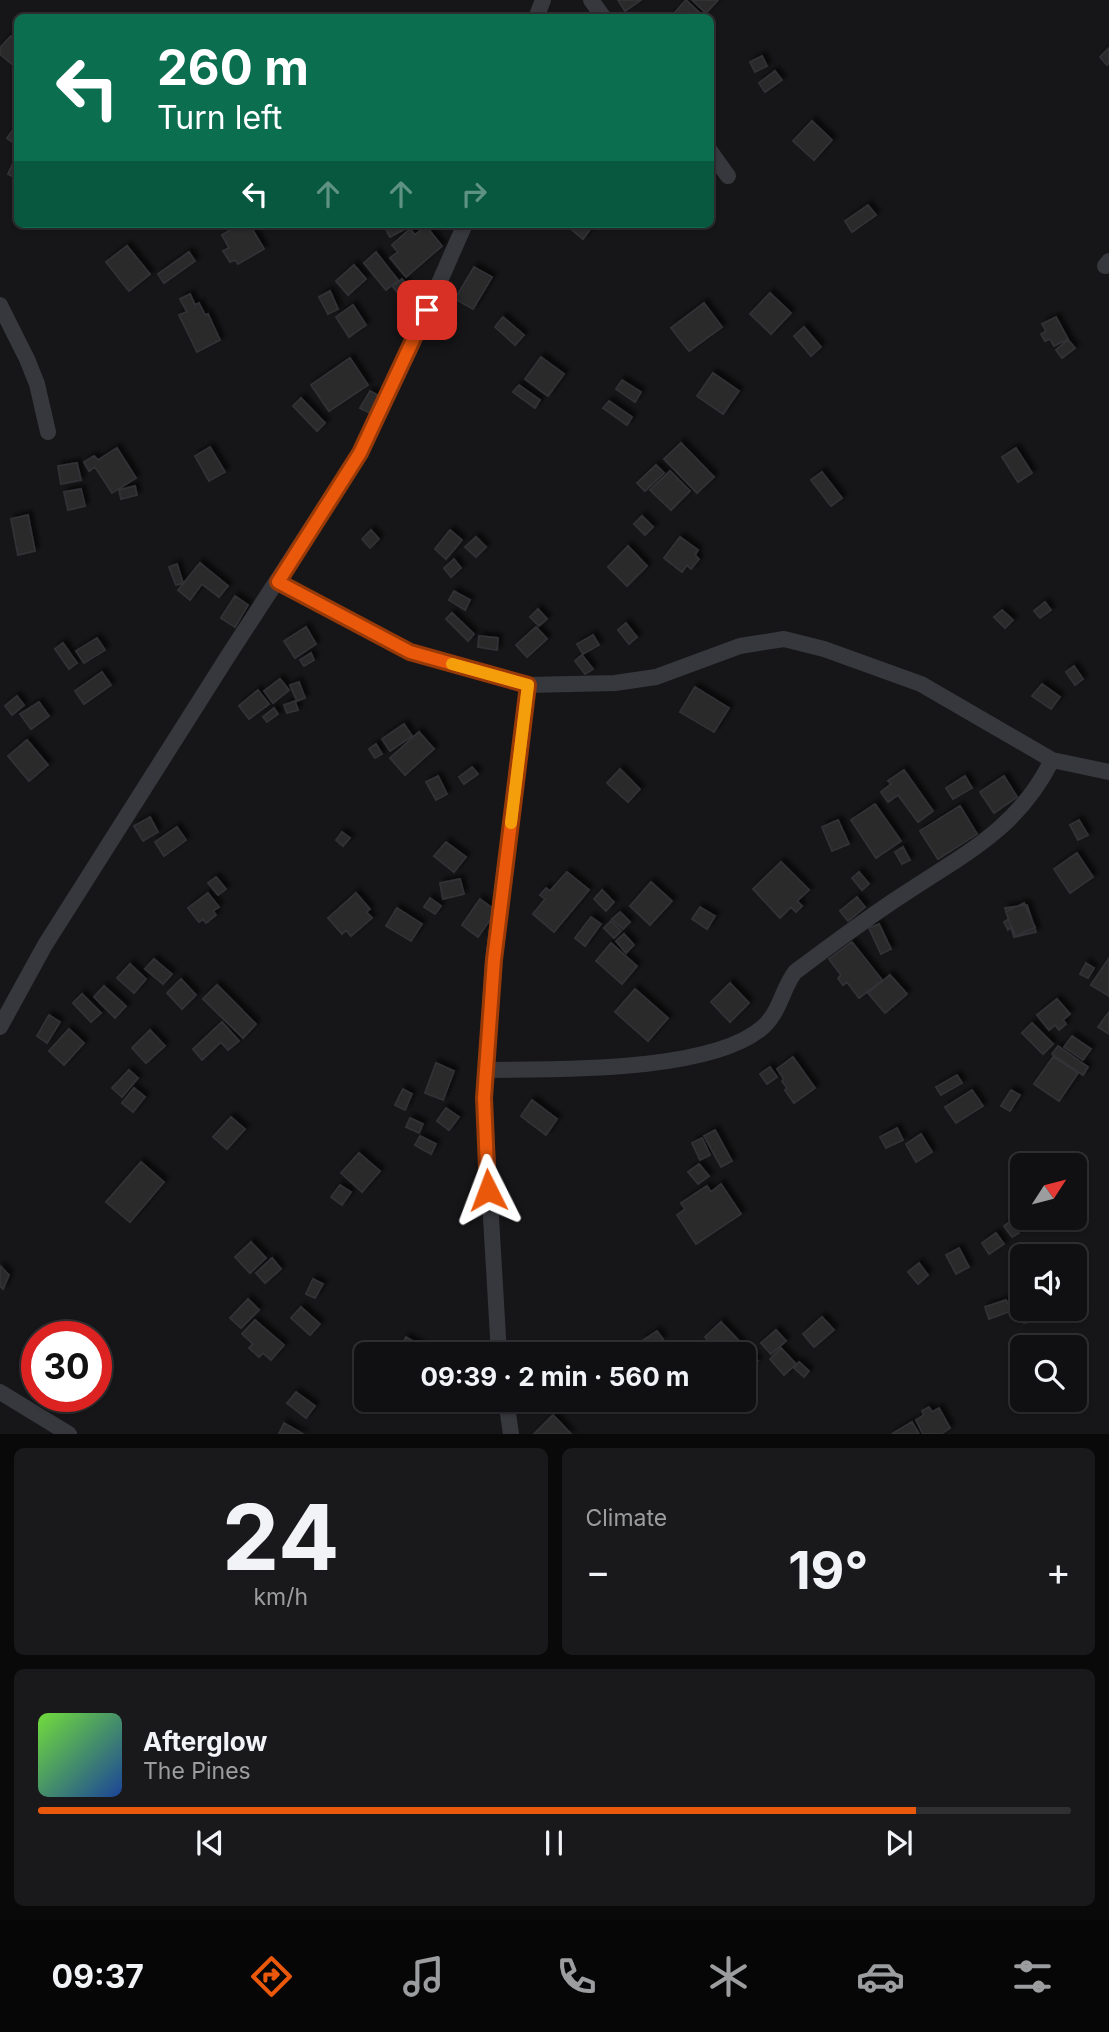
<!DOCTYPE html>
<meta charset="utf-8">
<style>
:root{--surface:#101012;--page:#19191b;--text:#f1f3f6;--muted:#9c9d9f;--line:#303032;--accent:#ea580c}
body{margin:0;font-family:Inter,sans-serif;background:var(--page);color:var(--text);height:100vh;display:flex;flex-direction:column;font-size:26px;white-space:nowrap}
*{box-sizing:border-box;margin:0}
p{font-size:23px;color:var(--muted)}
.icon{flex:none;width:38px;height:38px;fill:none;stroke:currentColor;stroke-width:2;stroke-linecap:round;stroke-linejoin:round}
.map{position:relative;height:1434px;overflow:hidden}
.panel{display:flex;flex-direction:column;gap:14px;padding:14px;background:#09090a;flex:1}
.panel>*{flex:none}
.top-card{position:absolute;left:14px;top:14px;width:700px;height:214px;border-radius:10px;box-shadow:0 2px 5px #0004,0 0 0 2px var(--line);background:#0b6e4f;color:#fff;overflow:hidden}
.needle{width:46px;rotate:54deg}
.fabs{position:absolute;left:1010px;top:1153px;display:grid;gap:14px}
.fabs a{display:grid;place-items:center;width:77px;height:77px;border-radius:10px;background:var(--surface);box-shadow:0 2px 5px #0004,0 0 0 2px var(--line);font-size:35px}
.speed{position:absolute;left:21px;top:1321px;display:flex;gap:14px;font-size:35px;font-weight:700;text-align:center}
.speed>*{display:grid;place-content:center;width:91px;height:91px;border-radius:50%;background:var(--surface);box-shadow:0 2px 5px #0004,0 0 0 2px var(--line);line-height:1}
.speed .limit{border:10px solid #d22;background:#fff;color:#111}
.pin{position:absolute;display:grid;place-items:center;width:60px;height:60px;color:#fff;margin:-30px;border-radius:14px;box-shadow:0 4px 10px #0006}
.me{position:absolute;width:77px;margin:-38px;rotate:357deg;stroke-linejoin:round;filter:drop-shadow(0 0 5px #0008)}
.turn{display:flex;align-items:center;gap:24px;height:147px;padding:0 28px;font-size:32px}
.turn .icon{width:91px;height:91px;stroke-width:2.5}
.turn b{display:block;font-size:49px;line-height:60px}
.lanes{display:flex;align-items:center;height:66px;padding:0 28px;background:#0003;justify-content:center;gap:35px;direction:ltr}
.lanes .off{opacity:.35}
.big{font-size:52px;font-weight:700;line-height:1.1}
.panel .card{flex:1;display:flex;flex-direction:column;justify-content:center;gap:10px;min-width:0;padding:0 24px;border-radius:10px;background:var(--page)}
.panel .dial{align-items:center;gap:0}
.dial b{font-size:91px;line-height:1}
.song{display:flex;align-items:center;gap:21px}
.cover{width:84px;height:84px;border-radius:10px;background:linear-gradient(135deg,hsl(100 70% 55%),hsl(220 70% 35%))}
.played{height:7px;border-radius:4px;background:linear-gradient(90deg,var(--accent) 85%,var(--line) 85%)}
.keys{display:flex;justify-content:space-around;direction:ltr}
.heat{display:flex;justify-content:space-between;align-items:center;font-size:38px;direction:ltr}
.panel .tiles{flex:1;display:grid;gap:14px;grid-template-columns:1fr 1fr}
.card:last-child{grid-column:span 2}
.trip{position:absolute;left:354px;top:1342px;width:402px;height:70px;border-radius:10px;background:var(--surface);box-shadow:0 2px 5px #0004,0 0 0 2px var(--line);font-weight:700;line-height:70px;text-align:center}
.tabs{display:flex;height:112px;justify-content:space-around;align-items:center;background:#060607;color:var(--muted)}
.tabs .icon{width:49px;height:49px}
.tabs .on{color:var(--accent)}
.tabs b{font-size:32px;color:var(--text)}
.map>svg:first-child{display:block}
.building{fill:#29292c;stroke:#303034;stroke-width:2;filter:url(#shadow)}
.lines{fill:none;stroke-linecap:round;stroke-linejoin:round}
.minor{stroke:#37383d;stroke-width:16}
.route-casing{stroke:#983908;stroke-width:18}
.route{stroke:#ea580c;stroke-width:12}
.slow{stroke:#f59e0b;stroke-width:12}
</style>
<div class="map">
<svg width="1109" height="1434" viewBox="0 0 1109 1434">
<defs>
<filter id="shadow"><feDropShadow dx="4" dy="-4" stdDeviation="2" flood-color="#0009"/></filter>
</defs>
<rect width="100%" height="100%" fill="#161618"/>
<path class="building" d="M618,0h23l-16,11z
M686,0l18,17 -1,1h-33z
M692,0h26l-12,13z
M11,36l7,6v27l-18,-15v-6z
M1109,48v15l-2,2 -7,-8z
M762,56l5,10 -12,6 -5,-10z
M775,71l7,9 -17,12 -6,-9z
M812,121l20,19 -18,20 -21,-19z
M16,126l2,2v18l-11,-8z
M16,157l2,1v21l-10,-5z
M868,205l8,10 -24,17 -7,-11z
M241,224h8l15,25 -26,15 -3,-4 -5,2 -7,-11 6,-3 -7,-13z
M393,224h11l3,4 -17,9 -5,-9z
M565,224h29l-11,15z
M426,226l16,20 -36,31 -16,-19 8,-6 -6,-7 18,-16 5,6z
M127,246l23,28 -21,17 -23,-29z
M189,252l6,9 -31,22 -6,-9z
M376,252l22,28 -12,10 -22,-27z
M354,265l12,14 -18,16 -12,-14z
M474,267l18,10 -19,32 -18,-10z
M402,279l6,7 -9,8 -6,-7z
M330,291l8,18 -10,5 -9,-17z
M770,293l21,20 -20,21 -21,-20z
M190,294l5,11 4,-2 6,12 3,-1 12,26 -23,12 -18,-37 8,-3 -7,-13z
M415,295l9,6 -7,12 -10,-6z
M704,303l18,24 -33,24 -18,-23z
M353,305l13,20 -17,12 -13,-20z
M503,317l21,18 -9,10 -20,-18z
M1056,317l12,22 -14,7 -4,-7 -5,2 -4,-7 5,-3 -4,-7z
M804,327l17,20 -10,9 -17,-20z
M1068,340l7,8 -13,10 -6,-8z
M541,357l23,17 -16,22 -23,-17z
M350,358l18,27 -39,26 -18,-26z
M713,373l26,18 -16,23 -26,-18z
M622,380l19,12 -6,10 -19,-13z
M519,385l21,15 -5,8 -22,-16z
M370,391l9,5 -9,17 -10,-5z
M301,398l24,25 -8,8 -24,-25z
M609,401l23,16 -5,8 -24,-17z
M681,443l33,34 -17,16 -33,-34z
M210,447l15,25 -16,9 -14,-25z
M117,448l19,30 -24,15 -17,-26 -6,4 -5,-9 10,-6 4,4z
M1016,448l16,25 -14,9 -16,-25z
M77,463l4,17 -20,4 -3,-18z
M656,465l8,8 -19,18 -8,-8z
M670,471l20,20 -19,19 -21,-20z
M822,472l20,26 -11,8 -20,-26z
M135,486l2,9 -16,4 -2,-9z
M81,489l4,17 -17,4 -4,-18z
M28,515l7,36 -17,4 -7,-36z
M642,516l11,11 -8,8 -11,-11z
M371,530l8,9 -9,9 -8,-9z
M450,530l12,10 -16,19 -11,-10z
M476,537l10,10 -10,10 -11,-10z
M680,537l18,13 -3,5 4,4 -8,10 -4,-4 -5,7 -18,-14z
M628,546l19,20 -20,20 -19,-19z
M454,559l7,9 -10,9 -7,-9z
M200,563l28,23 -9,11 -17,-13 -12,16 -12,-10z
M177,564l6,19 -7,2 -7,-18z
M454,591l16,9 -5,10 -16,-10z
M235,596l13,9 -13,22 -14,-9z
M1045,602l6,8 -11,8 -6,-7z
M538,609l9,10 -8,7 -9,-9z
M1002,610l11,10 -8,8 -11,-11z
M452,613l22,21 -6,7 -22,-22z
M626,623l11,14 -8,7 -11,-14z
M306,627l10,17 -21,14 -11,-17z
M536,627l11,12 -20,18 -11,-12z
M593,635l6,10 -16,9 -6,-10z
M479,636l19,2 -1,12 -19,-3z
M97,638l8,12 -21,13 -8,-12z
M63,643l14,20 -8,6 -14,-20z
M311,653l3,7 -10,6 -4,-6z
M582,655l11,14 -8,5 -10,-13z
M1074,666l9,13 -8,6 -9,-13z
M102,672l9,13 -27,19 -9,-13z
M280,679l9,11 -16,13 -9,-12z
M299,682l6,16 -8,3 -7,-16z
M1042,684l18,13 -9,12 -19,-13z
M695,687l34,21 -15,24 -34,-20z
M258,690l11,14 -20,15 -10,-13z
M17,696l7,9 -12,10 -7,-9z
M295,701l3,9 -11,3 -3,-8z
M39,702l10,14 -18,13 -11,-15z
M274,708l4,6 -11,8 -4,-5z
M404,724l8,12 -22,15 -8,-12z
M419,732l15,17 -29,26 -15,-17z
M27,740l21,25 -19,16 -21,-25z
M376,744l6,10 -7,4 -6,-9z
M472,767l6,7 -14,10 -5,-7z
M620,769l20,20 -12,13 -21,-19z
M904,770l29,41 -15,11 -20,-27 -10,7 -7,-10 10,-8 -3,-3z
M438,776l9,18 -11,6 -10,-18z
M965,776l7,12 -19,11 -7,-11z
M1004,776l13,21 -23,16 -14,-21z
M875,804l26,37 -25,17 -25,-38z
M960,806l17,28 -39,25 -18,-28z
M150,817l8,15 -15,9 -9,-15z
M838,820l11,24 -17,7 -10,-24z
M1079,820l9,15 -10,5 -8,-15z
M177,827l9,13 -22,16 -9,-14z
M342,832l8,6 -7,8 -7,-6z
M446,842l20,15 -12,15 -20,-16z
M903,847l7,13 -8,4 -7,-12z
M1077,853l16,24 -23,16 -16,-24z
M781,862l28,28 -12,11 5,5 -6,6 -5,-5 -11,11 -27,-29z
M567,872l22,18 -35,42 -21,-18 12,-15 -5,-4 6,-7 4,3z
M859,872l10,12 -7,6 -10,-12z
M216,877l10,12 -8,6 -10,-12z
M460,879l4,15 -21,5 -3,-16z
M651,882l21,19 -22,24 -20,-19z
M602,890l12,12 -8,9 -12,-12z
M208,893l11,14 -6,4 3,4 -10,8 -3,-4 -4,3 -11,-14z
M356,893l14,16 -4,3 6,6 -21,18 -5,-6 -4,4 -14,-16z
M857,897l8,10 -17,14 -8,-10z
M430,898l11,8 -6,8 -11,-7z
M480,899l16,12 -18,26 -16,-12z
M1024,903l11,24 -19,9 -4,-9 -4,3 -4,-8 5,-3 -3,-7z
M1027,905l9,27 -22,5 -9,-29z
M700,907l15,9 -8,13 -15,-10z
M397,908l25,16 -11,17 -25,-15z
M620,912l10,10 -7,7 -11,-10z
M591,917l10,7 -16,22 -10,-8z
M611,921l10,10 -7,7 -10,-10z
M879,924l12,25 -10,5 -12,-26z
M624,934l10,11 -8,8 -10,-12z
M852,942l30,38 -23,18 -12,-16 -4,3 -5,-7 3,-3 -12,-16z
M611,943l26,23 -15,18 -26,-23z
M1109,958v38l-18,-11z
M154,959l18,15 -9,10 -18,-15z
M1086,963l8,5 -6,10 -8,-4z
M130,964l16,15 -12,14 -17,-15z
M890,975l17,19 -22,19 -17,-20z
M181,979l15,16 -14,14 -15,-16z
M730,983l19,20 -19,19 -19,-20z
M217,985l39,39 -13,14 -40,-39z
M104,986l22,20 -11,12 -21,-21z
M635,989l33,29 -20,23 -33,-29z
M82,994l19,19 -10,9 -18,-19z
M1057,999l13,15 -7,6 3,4 -7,6 -4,-5 -6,5 -12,-15z
M1109,1012v22l-11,-7z
M49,1015l11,7 -13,21 -10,-7z
M222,1022l17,19 -11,9 -7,-8 -19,18 -9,-11z
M1032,1023l21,21 -10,10 -21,-21z
M69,1029l15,14 -20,22 -15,-14z
M150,1030l15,16 -19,17 -14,-15z
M1072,1036l19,13 -8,11 -19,-13z
M1058,1046l30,21 -5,8 -31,-21z
M793,1057l22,31 -21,15 -9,-13 2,-2 -5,-7 2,-2 -7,-10z
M1053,1057l25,16 -19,28 -25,-17z
M436,1063l18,8 -11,29 -18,-7z
M770,1067l7,10 -10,7 -7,-10z
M129,1070l9,8 -16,19 -10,-9z
M957,1075l5,8 -21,12 -5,-8z
M134,1088l11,9 -12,15 -11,-9z
M403,1089l9,5 -7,16 -10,-5z
M972,1090l11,16 -27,17 -11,-16z
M1011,1090l9,5 -10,16 -9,-5z
M532,1100l25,19 -11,16 -25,-19z
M446,1108l13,9 -10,13 -12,-9z
M231,1117l14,12 -18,20 -14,-12z
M410,1118l13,6 -4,9 -13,-6z
M897,1128l6,12 -17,8 -6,-11z
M715,1130l17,31 -11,6 -17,-31z
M921,1134l11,18 -16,10 -10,-18z
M420,1136l16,8 -5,10 -16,-9z
M702,1138l8,17 -10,5 -8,-17z
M359,1153l21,18 -18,21 -21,-19z
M141,1162l23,20 -34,40 -24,-20z
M699,1164l10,12 -11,8 -10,-12z
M721,1184l20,30 -45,30 -19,-29 8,-6 -4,-6 26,-17 4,6z
M340,1185l11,7 -9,13 -11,-8z
M1011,1221l8,12 -7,4 -8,-11z
M996,1233l8,11 -15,10 -7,-11z
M251,1242l15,16 -16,15 -15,-16z
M959,1248l10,19 -13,7 -10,-19z
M272,1258l9,11 -16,14 -9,-10z
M919,1263l9,12 -10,9 -10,-12z
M0,1266l9,9 -6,14 -3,-3z
M313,1279l10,5 -8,14 -9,-4z
M248,1299l11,11 -18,18 -11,-10z
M1006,1300l5,11 -22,8 -4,-12z
M1022,1302v7h29l1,8 -28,6 -5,-20z
M301,1307l19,17 -10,11 -19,-17z
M822,1317l12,13 -20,17 -11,-13z
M255,1320l29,25 -13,15 -8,-7 -4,4 -10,-9 4,-4 -11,-10z
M721,1322l20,21 -13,11h-7l-16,-17z
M776,1330l10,11 -15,13 -10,-11z
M657,1331l6,8 -15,11 -6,-9z
M406,1337l22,13 -3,4h-29z
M742,1344l16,17 -14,10v-17h-12z
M781,1348l15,16 -12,11 -14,-16z
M799,1362l10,9 -5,6 -10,-9z
M296,1392l19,14 -9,12 -19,-15z
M709,1400h21l-13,10z
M929,1407l3,5 7,-4 11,20 -9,6h-18l-7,-14 8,-5 -2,-4z
M553,1415l18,19h-37z
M912,1422l7,12h-27z
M284,1423l19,11h-24z"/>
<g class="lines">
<path class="minor" d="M591,0l13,18
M536,18l7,-18
M710,151l18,25
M1105,266l4,-5
M0,305l27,54 10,25 11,48
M278,582l132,70 118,33 87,-2 41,-6 84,-31 44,-7 40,10 97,35 131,76 57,12
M0,1027l45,-82 183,-289 132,-203 50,-104 55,-125
M486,1070c69,-1 225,3 277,-43 17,-15 19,-38 32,-55 36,-27 72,-54 109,-78 60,-40 114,-65 148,-134
M499,1354l-15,-256 9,-138 35,-275
M0,1392l69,42
M506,1400l5,34"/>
</g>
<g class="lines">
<defs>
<path id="route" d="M427,310l-67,143 -82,129 132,70 118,33 -34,275 -10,138 4,92"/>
</defs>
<use href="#route" class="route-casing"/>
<use href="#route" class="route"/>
<path class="slow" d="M452,664l76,21 -17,138"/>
</g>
</svg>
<div class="fabs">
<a><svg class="needle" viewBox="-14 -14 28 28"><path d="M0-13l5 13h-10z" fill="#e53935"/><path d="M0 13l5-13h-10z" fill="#9c9d9f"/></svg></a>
<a><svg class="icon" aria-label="sound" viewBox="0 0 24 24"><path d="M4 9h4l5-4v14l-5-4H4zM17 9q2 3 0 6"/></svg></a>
<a><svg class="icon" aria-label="search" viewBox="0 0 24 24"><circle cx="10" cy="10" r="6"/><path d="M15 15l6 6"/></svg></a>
</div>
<div class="speed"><div class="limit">30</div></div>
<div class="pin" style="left:427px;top:310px;background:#d93025"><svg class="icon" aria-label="arrive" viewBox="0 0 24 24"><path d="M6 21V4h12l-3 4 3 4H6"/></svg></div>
<svg class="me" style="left:488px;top:1190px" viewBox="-20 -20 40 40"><path d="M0-17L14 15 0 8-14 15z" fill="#ea580c" stroke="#fff" stroke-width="4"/></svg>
<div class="trip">09:39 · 2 min · 560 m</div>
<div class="top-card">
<div class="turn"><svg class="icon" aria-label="left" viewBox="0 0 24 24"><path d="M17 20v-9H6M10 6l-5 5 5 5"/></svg><div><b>260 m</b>Turn left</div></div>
<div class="lanes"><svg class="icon" aria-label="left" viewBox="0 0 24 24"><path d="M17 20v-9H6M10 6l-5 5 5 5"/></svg><svg class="icon off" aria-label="ahead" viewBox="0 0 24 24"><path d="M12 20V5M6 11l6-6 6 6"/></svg><svg class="icon off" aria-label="ahead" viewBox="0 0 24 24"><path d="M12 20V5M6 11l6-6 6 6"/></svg><svg class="icon off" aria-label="right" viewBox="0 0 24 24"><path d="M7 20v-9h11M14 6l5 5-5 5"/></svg></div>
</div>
</div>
<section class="panel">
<div class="tiles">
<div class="card dial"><b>24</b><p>km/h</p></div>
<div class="card"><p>Climate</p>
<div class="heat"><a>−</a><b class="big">19°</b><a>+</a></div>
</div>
<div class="card">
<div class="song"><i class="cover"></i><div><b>Afterglow</b><p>The Pines</p></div></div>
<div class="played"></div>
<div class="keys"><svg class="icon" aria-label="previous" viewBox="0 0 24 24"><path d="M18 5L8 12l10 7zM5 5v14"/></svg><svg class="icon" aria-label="pause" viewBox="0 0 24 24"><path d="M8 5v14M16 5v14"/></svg><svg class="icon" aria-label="next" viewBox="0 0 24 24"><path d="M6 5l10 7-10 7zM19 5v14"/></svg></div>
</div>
</div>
</section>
<nav class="tabs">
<b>09:37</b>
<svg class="icon on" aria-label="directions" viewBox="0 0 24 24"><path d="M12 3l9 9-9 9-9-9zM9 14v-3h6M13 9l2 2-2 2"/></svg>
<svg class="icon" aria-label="music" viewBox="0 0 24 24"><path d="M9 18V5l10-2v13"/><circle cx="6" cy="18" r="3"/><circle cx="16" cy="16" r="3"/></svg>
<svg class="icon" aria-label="phone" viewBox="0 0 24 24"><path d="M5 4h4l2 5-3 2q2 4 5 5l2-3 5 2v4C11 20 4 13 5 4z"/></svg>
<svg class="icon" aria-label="climate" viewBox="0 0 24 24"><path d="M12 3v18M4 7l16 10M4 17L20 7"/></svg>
<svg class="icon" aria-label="car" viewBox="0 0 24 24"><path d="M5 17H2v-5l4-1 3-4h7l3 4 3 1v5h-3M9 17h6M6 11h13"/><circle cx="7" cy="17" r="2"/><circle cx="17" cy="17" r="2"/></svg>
<svg class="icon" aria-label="filters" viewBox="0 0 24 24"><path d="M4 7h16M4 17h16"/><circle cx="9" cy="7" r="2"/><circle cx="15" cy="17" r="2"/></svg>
</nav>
